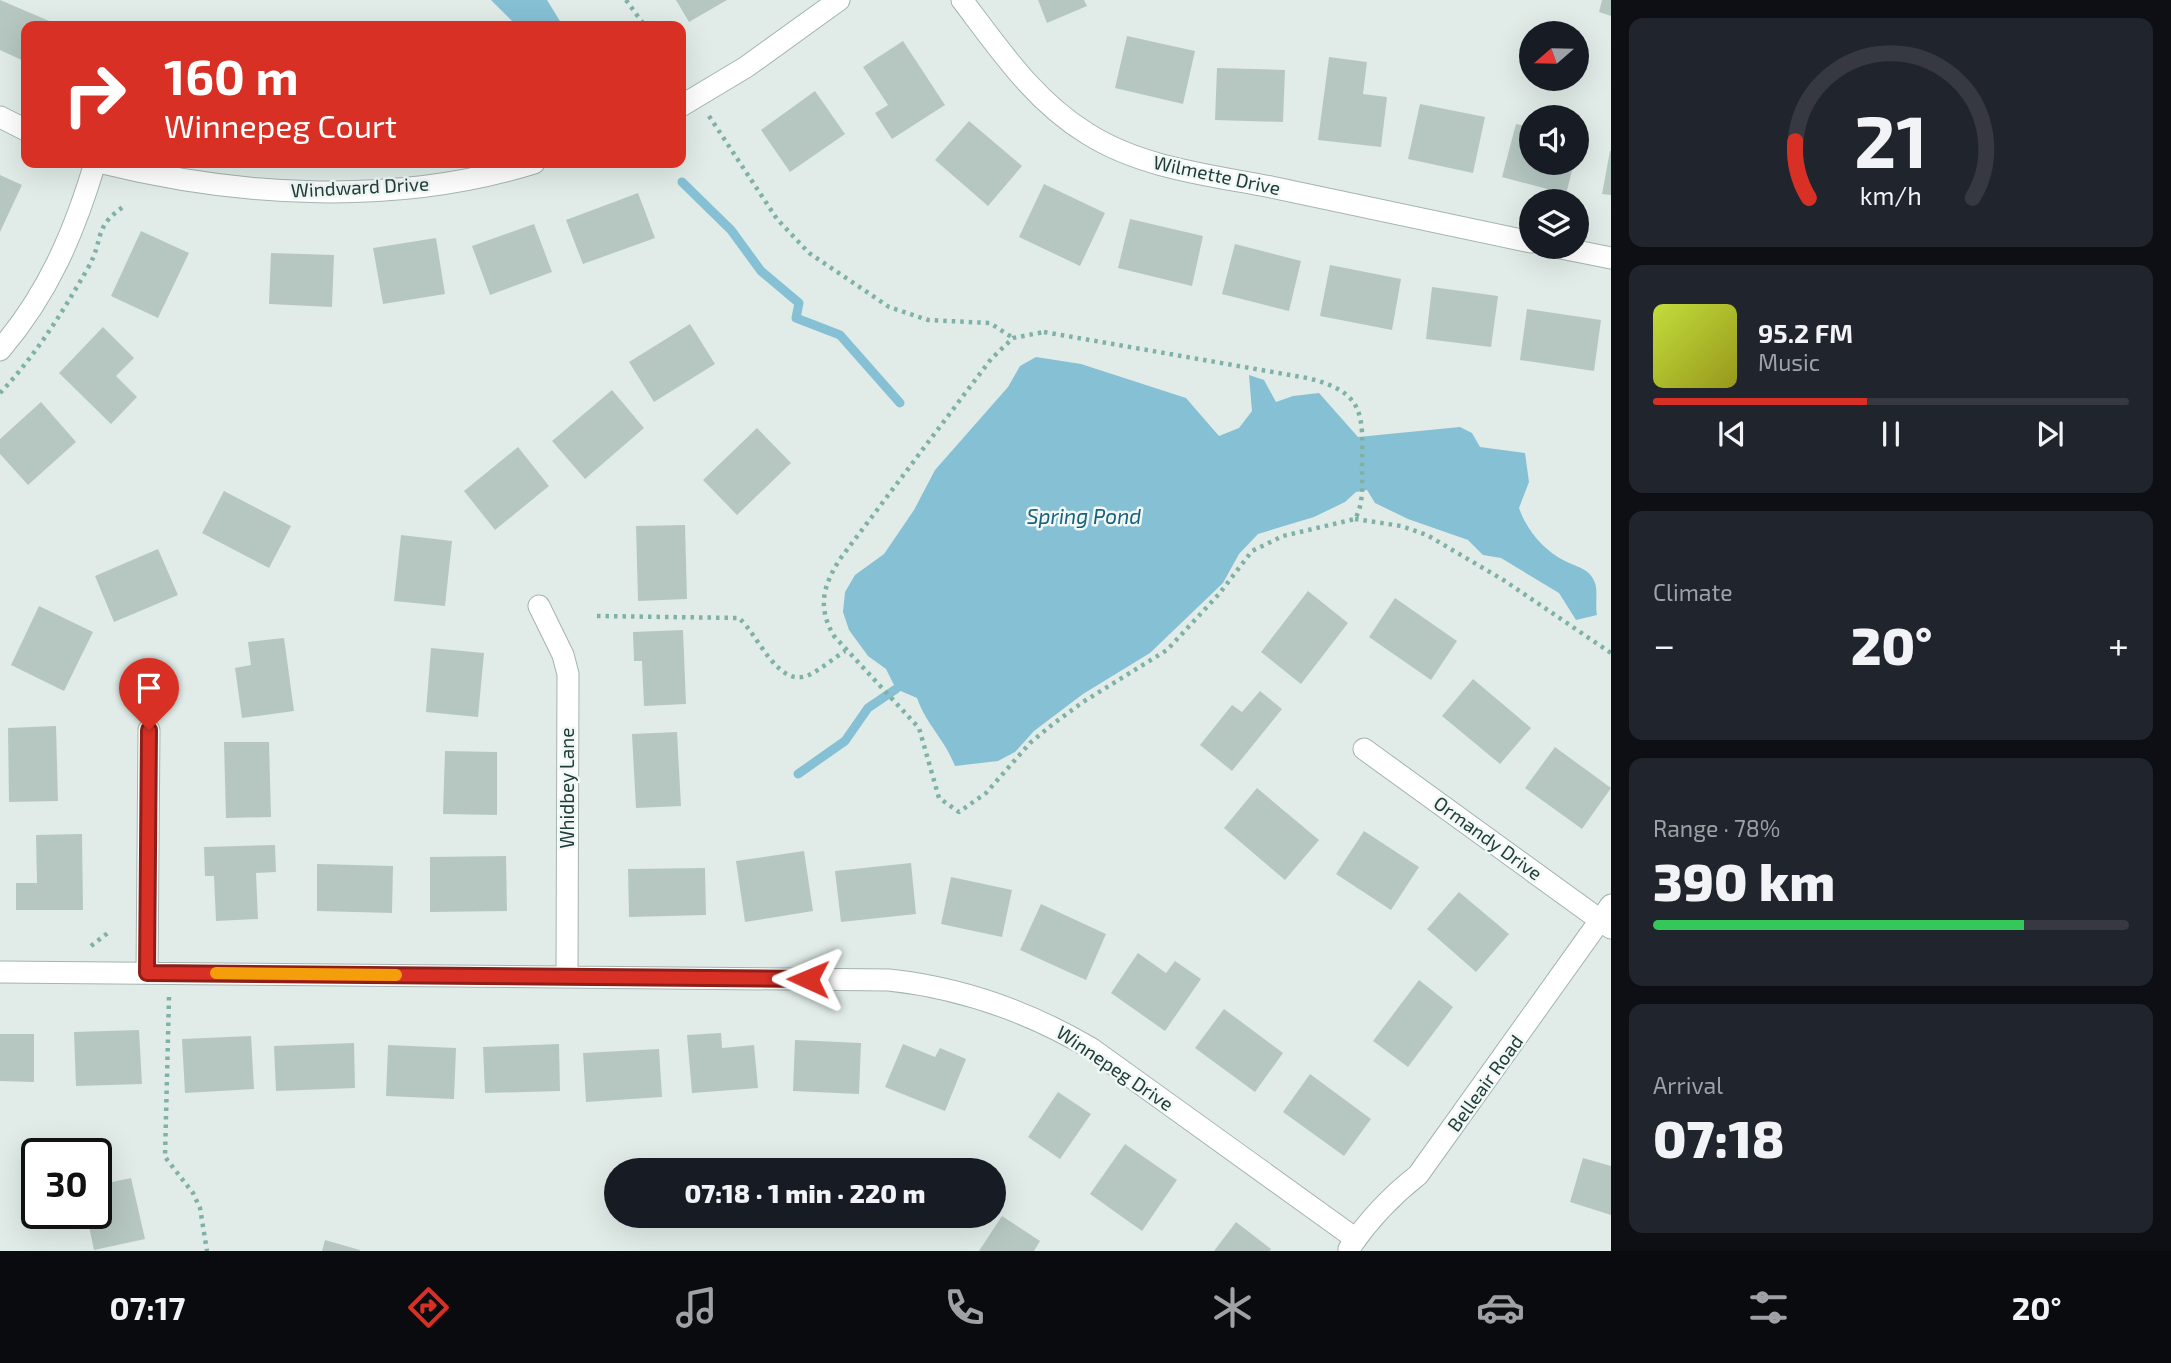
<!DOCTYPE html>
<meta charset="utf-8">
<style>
:root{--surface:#171b24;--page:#20242c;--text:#f1f3f6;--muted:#9ea1a6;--line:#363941;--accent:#d93025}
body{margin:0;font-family:"Exo 2",sans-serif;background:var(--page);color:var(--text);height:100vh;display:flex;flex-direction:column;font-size:26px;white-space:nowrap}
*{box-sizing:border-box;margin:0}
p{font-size:23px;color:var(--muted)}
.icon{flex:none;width:38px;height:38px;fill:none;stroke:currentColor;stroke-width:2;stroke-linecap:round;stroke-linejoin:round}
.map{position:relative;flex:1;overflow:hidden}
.side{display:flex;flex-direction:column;gap:18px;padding:18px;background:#0d0f14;width:560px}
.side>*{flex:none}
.banner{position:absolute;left:21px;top:21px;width:665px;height:147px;border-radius:14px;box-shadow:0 7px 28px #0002;background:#d93025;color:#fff;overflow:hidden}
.needle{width:46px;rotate:250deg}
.fabs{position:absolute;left:1519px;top:21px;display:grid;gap:14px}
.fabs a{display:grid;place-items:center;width:70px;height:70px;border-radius:50%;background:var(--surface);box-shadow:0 7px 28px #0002;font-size:35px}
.speed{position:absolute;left:21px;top:1138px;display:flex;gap:14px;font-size:35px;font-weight:700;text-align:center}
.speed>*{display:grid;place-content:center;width:91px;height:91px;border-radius:50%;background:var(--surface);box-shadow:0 7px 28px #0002;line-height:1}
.speed .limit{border:4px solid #111;border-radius:10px;background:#fff;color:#111}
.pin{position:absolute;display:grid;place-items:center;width:60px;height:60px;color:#fff;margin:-72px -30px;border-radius:50% 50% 50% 0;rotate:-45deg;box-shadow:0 0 7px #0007}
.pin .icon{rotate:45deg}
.me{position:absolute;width:77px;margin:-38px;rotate:271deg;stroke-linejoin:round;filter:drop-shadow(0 0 5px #0008)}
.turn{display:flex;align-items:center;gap:24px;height:147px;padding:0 28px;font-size:32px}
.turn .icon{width:91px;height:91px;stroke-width:2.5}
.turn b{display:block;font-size:49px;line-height:60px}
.big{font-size:52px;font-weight:800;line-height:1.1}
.side .tile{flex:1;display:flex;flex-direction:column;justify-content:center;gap:10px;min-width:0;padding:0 24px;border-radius:14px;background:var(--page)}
.side .dial{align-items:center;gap:0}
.dial svg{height:182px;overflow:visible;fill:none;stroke:var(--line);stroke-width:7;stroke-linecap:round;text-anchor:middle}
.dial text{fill:var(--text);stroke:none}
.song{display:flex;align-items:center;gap:21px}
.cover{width:84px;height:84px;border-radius:10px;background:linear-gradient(135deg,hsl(70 70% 55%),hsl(60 70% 35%))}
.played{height:7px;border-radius:4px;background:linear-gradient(90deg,var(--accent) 45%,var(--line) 45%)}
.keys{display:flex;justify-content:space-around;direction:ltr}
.heat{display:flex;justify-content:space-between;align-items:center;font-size:38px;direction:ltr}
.charge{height:10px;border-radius:5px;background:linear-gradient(90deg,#34c759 78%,var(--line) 0)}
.trip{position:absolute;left:604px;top:1158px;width:402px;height:70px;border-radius:35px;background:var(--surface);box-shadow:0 7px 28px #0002;font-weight:800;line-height:70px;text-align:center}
.dock{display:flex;height:112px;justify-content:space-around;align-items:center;background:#090b0e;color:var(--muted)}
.dock .icon{width:49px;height:49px}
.dock .selected{color:var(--accent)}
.dock b{font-size:32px;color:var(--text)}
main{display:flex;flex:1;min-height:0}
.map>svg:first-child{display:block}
.water{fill:#86c0d4}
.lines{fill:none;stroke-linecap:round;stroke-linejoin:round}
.stream{stroke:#86c0d4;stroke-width:9}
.building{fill:#b6c7c2}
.minor-casing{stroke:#a4b4b0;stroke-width:23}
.path{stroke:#80b1a7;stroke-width:4.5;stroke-dasharray:3.5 5;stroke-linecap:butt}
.minor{stroke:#fff;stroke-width:21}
.route-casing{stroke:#8d1f18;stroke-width:18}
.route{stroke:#d93025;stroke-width:12}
.slow{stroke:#f59e0b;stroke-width:12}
.labels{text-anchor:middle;stroke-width:5;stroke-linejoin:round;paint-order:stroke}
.street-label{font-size:19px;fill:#213d39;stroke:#f1f8f6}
.water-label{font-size:21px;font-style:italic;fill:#18617c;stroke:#f1f8f6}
</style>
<main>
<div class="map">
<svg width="1611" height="1251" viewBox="0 0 1611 1251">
<rect width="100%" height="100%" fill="#e1ece8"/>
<path class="water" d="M491,0h56l16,26h-46z
M1036,357l45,7 105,34 33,38 20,-8 13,-17 -3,-36 15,5 12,22 17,-6 26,-3 39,44 102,-10 12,6 8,14 45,6 4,29 -10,26c7,21 25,43 46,53 11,6 25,7 30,22 3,8 0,23 2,32l-21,5 -17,-27 -58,-35 -18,-3 -15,-15 -60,-21 -33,-16 -8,-13 -11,2 -11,10 -31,15 -56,17 -19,20 -16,29 -73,70 -67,41 -49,37 -19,21 -17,9 -43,5c-11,-28 -28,-40 -38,-68l-21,-9 -10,-20 -18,-13 -19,-26 -6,-18 2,-20 10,-17 29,-21 30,-44 21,-40 73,-83 12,-21z"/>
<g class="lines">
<path class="stream" d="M682,182l49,48 30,41 38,32 -3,15 44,17 60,68
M798,774l47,-33 23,-33 28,-19"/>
</g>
<path class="building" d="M0,0l61,26h-35v36l-26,-12z
M676,0h51l-38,22z
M1038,0h46l3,6 -40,17z
M1602,0h9v16l-12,-4z
M1127,36l68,15 -12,53 -68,-16z
M903,41l42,64 -53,34 -17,-26 13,-8 -25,-38z
M1329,57l38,5 -4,32 24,3 -6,50 -63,-7z
M1217,68l68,2 -2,52 -68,-2z
M815,91l30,43 -55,38 -29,-42z
M1420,104l65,13 -12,56 -65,-14z
M969,121l53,45 -34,40 -53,-46z
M1516,124l15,3v36h43l-8,31 -64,-17z
M1610,151h1v44l-9,-1z
M0,175l22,10 -22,47z
M1044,184l61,29 -25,53 -61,-29z
M638,193l17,45 -72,26 -17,-44z
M1130,219l73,17 -11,50 -74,-18z
M534,224l18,48 -62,23 -18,-49z
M141,231l48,22 -31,65 -47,-22z
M436,238l9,56 -62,10 -10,-56z
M1235,244l66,17 -12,50 -67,-17z
M271,253l63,2 -2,52 -63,-3z
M1330,265l71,14 -9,51 -72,-14z
M1432,287l66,9 -7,51 -65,-8z
M1527,309l74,11 -7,51 -74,-11z
M690,324l25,40 -61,38 -25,-40z
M103,327l31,31 -18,18 21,21 -26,27 -52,-51z
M612,390l32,38 -59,51 -33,-38z
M41,402l35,40 -48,43 -28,-31v-15z
M757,428l34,35 -54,52 -34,-35z
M518,447l31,39 -54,44 -31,-39z
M224,491l67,35 -22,42 -67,-35z
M685,525l2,74 -49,2 -2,-75z
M401,535l51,6 -7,65 -51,-5z
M158,549l20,46 -64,27 -19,-46z
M1308,591l40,32 -47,61 -40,-32z
M1395,598l62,43 -26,39 -62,-43z
M39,606l54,26 -29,59 -53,-26z
M683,630l3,74 -42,2 -2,-45h-8l-1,-29z
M284,638l10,73 -52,7 -7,-50 16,-3 -3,-23z
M431,648l53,5 -6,64 -52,-5z
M1473,679l58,49 -31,36 -58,-48z
M1260,691l22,18 -50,62 -32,-26 32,-40 10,7z
M56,726l2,75 -49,1 -1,-74z
M677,732l4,74 -45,2 -4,-74z
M224,742h45l2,75 -45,1z
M1555,747l56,41 -29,41 -57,-41z
M445,751l52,1v63l-54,-1z
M1257,788l62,52 -34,40 -61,-52z
M1364,831l55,36 -28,43 -55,-36z
M82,834l1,76h-67v-27h21l-1,-48z
M275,845l1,27 -20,1 2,46 -42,2 -2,-45h-9l-1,-29z
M804,851l9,60 -68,11 -9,-61z
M506,856l1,55 -77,1v-55z
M911,863l5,51 -75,8 -6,-51z
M317,864l76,2 -1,47 -75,-2z
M705,868l1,47 -77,2 -1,-48z
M951,877l61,13 -10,47 -61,-13z
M1459,892l50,42 -33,38 -49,-43z
M1041,904l65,30 -20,46 -66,-30z
M1138,953l28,20 9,-12 26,18 -36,52 -54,-38z
M1419,980l34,27 -45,60 -35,-26z
M1224,1009l59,44 -28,39 -60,-44z
M139,1030l3,54 -66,2 -2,-54z
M721,1033l1,15 32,-3 4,43 -66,5 -5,-58z
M0,1034h34v48l-34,-1z
M251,1036l3,53 -69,4 -3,-54z
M795,1040l66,3 -2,51 -66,-3z
M354,1043l1,45 -79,3 -2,-45z
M559,1044l1,47 -75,2 -2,-46z
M903,1044l32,13 5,-9 26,11 -21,52 -60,-24z
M388,1045l68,3 -2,51 -68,-3z
M659,1049l3,48 -76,5 -3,-49z
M1310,1074l61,45 -27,37 -61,-44z
M1058,1092l33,22 -31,45 -32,-22z
M1125,1144l52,36 -35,51 -52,-37z
M1583,1158l28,8v49l-41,-13z
M131,1178l14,61 -51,11 -7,-34 17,-3 -6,-28z
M864,1216h29l-3,9z
M1002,1216l38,25 -6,10h-55z
M1236,1222l35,27 -1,2h-56z
M325,1240l35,10v1h-38z"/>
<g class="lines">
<defs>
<path id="minor" d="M962,0c38,50 72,101 126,134 54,34 122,41 183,53 87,18 174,36 260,55
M681,106l65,-39 93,-67
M0,117l26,13
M103,163c138,34 293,43 431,0
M1556,247l55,11
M0,350c48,-56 74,-117 95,-187
M539,606l24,49 5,19 -1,302
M1364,749l247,179
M0,972l889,8c74,8 139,31 203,69l264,190
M147,973l2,-243
M1349,1249c20,-30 41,-52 69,-74l193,-270"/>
</defs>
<use href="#minor" class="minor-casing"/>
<path class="path" d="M626,0l19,26
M709,116l68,103 32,34 80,54 39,13 62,3 23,15
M1044,332l263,46c58,14 56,36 55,88 0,19 2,37 -7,53l-72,17 -31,15 -33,43 -52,56 -84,52 -30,22 -23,19 -44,50 -27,19 -20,-14 -20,-70 -85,-92c-17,-29 -11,-50 6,-77l151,-200 22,-21z
M0,393c36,-38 62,-80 88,-125 17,-30 4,-41 38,-63
M1355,519l46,7 26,9 78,46 106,72
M597,616l142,2c20,18 39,71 70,57 12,-6 25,-17 36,-24
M91,946l18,-14
M169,997l-4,160 28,36 7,15 7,43"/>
<use href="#minor" class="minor"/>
</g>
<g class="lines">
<defs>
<path id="route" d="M149,730l-2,243 661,6"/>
</defs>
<use href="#route" class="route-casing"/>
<use href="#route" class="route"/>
<path class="slow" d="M216,973l180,2"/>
</g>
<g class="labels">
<g class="street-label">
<text transform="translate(1217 175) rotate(12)" y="7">Wilmette Drive</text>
<text transform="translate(360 187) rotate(-3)" y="7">Windward Drive</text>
<text transform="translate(567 788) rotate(-90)" y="7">Whidbey Lane</text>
<text transform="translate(1488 838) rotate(36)" y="7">Ormandy Drive</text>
<text transform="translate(1115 1068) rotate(34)" y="7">Winnepeg Drive</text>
<text transform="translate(1485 1083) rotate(-54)" y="7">Belleair Road</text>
</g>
<g class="water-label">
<text x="1084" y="524">Spring Pond</text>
</g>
</g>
</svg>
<div class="fabs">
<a><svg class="needle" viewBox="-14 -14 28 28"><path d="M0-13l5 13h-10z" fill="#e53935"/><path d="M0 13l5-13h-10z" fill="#9ea1a6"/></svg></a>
<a><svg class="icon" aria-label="sound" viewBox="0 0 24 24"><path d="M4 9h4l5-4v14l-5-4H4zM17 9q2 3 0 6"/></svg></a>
<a><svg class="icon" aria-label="layers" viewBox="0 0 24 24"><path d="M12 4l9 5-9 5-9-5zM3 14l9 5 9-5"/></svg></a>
</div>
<div class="speed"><div class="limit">30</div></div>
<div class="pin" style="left:149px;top:730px;background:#d93025"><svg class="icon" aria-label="arrive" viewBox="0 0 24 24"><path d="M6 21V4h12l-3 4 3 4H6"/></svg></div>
<svg class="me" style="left:808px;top:979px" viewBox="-20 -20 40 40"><path d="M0-17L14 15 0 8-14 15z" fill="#d93025" stroke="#fff" stroke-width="4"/></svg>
<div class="trip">07:18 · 1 min · 220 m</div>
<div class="banner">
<div class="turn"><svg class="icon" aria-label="right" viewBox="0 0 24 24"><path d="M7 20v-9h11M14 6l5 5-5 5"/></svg><div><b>160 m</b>Winnepeg Court</div></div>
</div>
</div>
<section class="side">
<div class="tile dial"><svg viewBox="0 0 100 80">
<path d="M14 69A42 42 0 1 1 86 69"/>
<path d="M14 69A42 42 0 0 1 8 44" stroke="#d93025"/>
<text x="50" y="56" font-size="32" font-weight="700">21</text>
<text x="50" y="72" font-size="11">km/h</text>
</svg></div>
<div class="tile">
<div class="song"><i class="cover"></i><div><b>95.2 FM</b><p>Music</p></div></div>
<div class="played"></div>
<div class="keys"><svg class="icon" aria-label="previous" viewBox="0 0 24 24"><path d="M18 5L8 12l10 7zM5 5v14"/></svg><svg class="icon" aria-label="pause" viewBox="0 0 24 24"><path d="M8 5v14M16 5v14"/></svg><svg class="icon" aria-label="next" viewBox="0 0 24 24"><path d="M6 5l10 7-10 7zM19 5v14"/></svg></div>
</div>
<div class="tile"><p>Climate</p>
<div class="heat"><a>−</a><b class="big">20°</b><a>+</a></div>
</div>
<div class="tile"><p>Range · 78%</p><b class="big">390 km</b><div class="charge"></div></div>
<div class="tile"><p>Arrival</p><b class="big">07:18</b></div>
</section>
</main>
<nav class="dock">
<b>07:17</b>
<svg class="icon selected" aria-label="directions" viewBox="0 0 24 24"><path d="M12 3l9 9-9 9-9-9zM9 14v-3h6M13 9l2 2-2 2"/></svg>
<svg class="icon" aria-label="music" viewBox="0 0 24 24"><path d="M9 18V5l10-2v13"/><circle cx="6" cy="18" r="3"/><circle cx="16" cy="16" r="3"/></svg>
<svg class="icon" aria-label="phone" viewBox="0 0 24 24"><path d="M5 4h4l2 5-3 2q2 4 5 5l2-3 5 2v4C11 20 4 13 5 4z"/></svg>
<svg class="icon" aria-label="climate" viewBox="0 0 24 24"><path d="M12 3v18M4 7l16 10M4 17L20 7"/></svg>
<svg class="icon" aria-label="car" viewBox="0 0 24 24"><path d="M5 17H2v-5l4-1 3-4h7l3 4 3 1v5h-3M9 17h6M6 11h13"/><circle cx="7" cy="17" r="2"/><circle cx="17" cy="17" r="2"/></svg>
<svg class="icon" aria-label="filters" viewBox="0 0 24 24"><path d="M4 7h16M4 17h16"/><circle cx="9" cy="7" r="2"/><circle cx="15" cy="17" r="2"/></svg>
<b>20°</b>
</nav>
